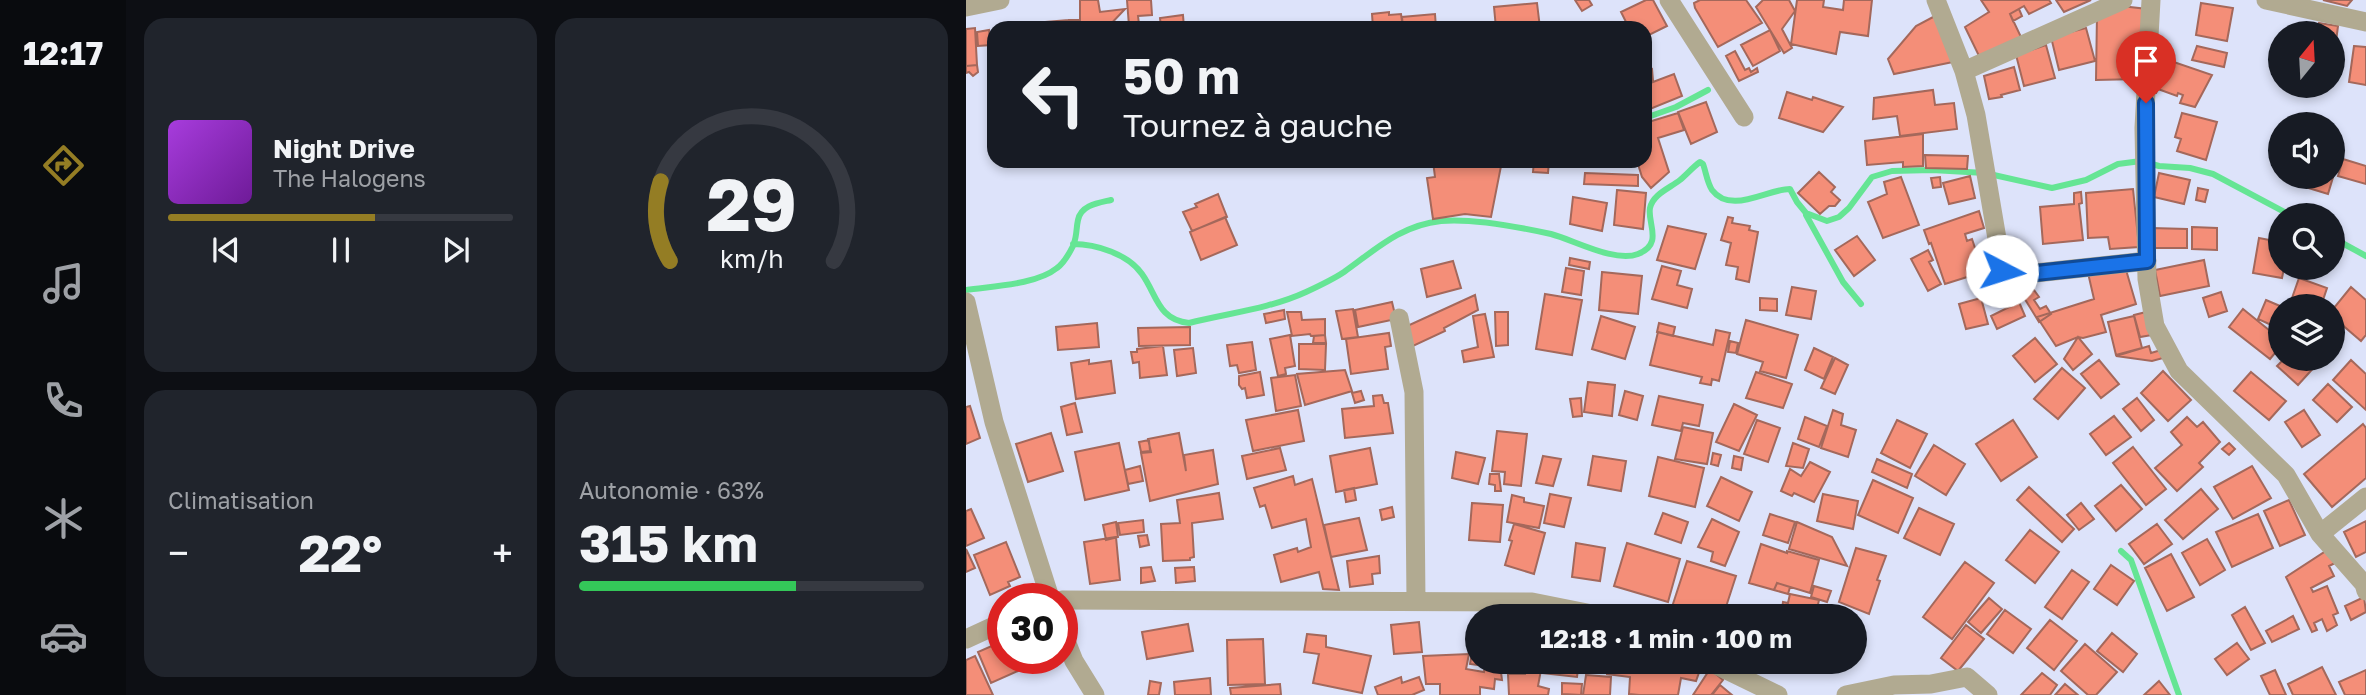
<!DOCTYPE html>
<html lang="fr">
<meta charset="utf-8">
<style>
:root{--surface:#171b24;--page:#20242c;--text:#f1f3f6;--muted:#9ea1a6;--line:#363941;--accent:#947d24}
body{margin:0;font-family:"Golos Text",sans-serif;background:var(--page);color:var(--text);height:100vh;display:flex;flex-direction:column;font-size:26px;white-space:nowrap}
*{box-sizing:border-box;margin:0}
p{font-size:23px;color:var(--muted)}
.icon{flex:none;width:38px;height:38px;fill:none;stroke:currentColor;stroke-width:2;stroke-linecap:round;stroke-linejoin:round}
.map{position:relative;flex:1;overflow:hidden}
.details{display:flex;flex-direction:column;gap:18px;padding:18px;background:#0d0f14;width:840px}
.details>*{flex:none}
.top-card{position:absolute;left:21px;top:21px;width:665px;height:147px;border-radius:21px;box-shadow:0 4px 10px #0003;background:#171b24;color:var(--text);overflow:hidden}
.needle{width:46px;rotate:18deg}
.fabs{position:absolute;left:1302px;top:21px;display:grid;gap:14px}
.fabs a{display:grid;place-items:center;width:77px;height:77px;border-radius:50%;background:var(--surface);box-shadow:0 4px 10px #0003;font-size:35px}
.speed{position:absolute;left:21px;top:583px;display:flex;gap:14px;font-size:35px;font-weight:700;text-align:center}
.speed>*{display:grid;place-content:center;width:91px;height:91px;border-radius:50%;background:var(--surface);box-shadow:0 4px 10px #0003;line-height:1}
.speed .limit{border:10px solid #d22;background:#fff;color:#111}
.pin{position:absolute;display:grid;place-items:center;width:60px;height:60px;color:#fff;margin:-72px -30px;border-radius:50% 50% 50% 0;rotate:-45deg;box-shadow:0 0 7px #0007}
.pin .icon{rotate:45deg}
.me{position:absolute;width:77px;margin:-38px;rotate:95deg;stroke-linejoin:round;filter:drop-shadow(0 0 5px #0008)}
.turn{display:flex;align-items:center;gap:24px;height:147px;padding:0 21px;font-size:32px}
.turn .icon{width:91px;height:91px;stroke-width:2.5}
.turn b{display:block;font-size:49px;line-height:60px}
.big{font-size:52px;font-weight:700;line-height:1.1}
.details .widget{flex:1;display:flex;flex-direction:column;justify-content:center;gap:10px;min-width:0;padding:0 24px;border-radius:21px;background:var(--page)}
.details .dial{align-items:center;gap:0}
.dial svg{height:182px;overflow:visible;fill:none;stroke:var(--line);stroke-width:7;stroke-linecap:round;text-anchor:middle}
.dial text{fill:var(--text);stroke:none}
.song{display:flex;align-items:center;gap:21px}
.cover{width:84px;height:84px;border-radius:10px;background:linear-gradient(135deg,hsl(280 70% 55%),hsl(280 70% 35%))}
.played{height:7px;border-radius:4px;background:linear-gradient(90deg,var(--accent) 60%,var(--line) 60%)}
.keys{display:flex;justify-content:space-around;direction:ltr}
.heat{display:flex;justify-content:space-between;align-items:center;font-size:38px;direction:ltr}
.charge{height:10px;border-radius:5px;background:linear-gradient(90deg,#34c759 63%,var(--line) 0)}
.details .tiles{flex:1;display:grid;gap:18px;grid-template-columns:repeat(2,1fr)}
.trip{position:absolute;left:499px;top:604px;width:402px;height:70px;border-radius:35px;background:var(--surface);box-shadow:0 4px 10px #0003;font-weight:700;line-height:70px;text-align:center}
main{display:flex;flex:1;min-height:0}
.menu{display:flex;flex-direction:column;width:126px;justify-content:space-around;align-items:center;background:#090b0e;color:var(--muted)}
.menu .icon{width:49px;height:49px}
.menu .current{color:var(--accent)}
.menu b{font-size:32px;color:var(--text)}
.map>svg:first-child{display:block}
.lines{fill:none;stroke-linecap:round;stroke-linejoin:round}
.stream{stroke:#65e594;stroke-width:6}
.building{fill:#f48e78;stroke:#a4685b;stroke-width:2}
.minor{stroke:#b1aa91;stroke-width:19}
.route-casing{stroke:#114b97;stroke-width:18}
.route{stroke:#1a73e8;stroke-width:12}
</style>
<main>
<nav class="menu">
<b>12:17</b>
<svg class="icon current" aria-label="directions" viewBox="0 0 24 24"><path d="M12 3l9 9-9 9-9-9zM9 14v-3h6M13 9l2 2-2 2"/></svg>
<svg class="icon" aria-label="music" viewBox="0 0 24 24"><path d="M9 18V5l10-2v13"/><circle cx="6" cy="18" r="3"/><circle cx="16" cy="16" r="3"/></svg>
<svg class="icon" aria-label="phone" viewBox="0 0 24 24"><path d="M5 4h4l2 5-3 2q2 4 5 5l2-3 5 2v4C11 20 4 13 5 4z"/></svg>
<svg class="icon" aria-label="climate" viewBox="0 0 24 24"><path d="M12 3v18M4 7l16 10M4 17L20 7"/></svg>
<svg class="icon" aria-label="car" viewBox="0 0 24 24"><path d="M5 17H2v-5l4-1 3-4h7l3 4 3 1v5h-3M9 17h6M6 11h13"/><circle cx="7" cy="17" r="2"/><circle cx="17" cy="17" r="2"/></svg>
</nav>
<section class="details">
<div class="tiles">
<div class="widget">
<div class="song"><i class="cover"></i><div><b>Night Drive</b><p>The Halogens</p></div></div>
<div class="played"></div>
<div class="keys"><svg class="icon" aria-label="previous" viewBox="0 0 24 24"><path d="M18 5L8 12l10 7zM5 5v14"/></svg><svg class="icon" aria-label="pause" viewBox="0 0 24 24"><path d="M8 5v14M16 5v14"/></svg><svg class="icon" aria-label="next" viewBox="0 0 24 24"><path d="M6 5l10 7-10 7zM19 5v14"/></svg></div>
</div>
<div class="widget dial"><svg viewBox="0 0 100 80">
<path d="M14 69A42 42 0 1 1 86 69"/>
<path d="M14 69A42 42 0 0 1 10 34" stroke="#947d24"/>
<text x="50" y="56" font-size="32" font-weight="700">29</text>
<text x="50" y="72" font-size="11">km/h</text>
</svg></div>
<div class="widget"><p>Climatisation</p>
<div class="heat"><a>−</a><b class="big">22°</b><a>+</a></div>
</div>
<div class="widget"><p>Autonomie · 63%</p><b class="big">315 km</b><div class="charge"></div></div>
</div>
</section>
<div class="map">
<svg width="1400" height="695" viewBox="0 0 1400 695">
<rect width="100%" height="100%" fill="#dde3fa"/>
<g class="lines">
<path class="stream" d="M679,118l31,-11 32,-17
M349,164l6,-3
M840,215l37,67 18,22
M1367,238l33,18
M108,243c3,-8 2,-14 4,-23 3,-15 20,-17 33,-20
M107,244c23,0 55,10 69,30 15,21 16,46 47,49 39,-10 80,-14 117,-31 13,-6 26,-12 38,-20 31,-22 57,-47 97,-51 33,-3 78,6 110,13 23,6 64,29 87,20 26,-10 9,-31 12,-46 3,-14 20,-20 30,-28 7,-6 13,-13 20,-18l3,2c3,8 4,18 9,26 19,25 55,-1 78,-1l7,13 9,11 21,8 12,-4 10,-9 23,-31 20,-6 40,-1 53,3 67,15 34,-8 32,-16 23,-3 18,5 31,2 23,6 77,41
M0,290c26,-4 70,-5 91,-22 7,-5 12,-14 16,-22
M1155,551l10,9 48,135"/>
</g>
<path class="building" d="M114,0h18l2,12 25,-3 -18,19h-27z
M161,0h24l1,15 -14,1 1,8 -10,2z
M609,0h14l3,5 -10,6z
M680,0h7l14,26 -22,11v-9h-16l-8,-16z
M734,0h46l16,23 -44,24 -23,-39 -1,-5z
M797,0h26l6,11 -13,18 10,19 -8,5 -28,-46z
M831,0h27l-1,7 20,3 1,-10h28l-4,36 -28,-4 -4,22 -45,-10z
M1015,0h68l2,3 -22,11 -5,-8 -14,8 11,23 -41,21 -15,-31 24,-15z
M1090,0h35l-27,12z
M1357,0h29l-5,6z
M571,3l3,25h-44l-2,-21z
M1235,3l32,5 -6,33 -31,-6z
M1155,6l26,3 -9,70 -42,1 1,-66z
M1053,9l3,7 -9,5 -3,-7z
M423,12v3l12,-1 2,14h-30l-1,-14z
M469,14l1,14h-33l-1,-11z
M217,15l1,13h-33l10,-1 -1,-9z
M969,16l18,46 -59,12 -6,-15 28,-33z
M102,20l1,8h-33l-4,-5z
M103,20h11v8h-10z
M1353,23l19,3 -5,39v-32h-15z
M9,28l2,37 -11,1v-37z
M1120,28l9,33 -36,9 -8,-33z
M23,30l2,15 -13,1 -1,-14z
M804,30l10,21 -27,15 -12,-21z
M1080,45l9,33 -31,8 -8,-31z
M1231,46l30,7 -3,14 -32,-7z
M1388,46l12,1v38l-17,-3z
M769,51l10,19 4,-2 2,4 6,-4 1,4 -19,9 -13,-25z
M1196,58l50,17 -17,32 -15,-4 3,-8 -5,-2 -1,3 -19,-7 -2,4h-2z
M11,65l1,7 -5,4 -4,-4 -3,1v-7z
M1048,67l6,23 -19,5 1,2 -13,2 -5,-23z
M686,69l1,12 -8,2v-13z
M708,74l8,22 -37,15v-26z
M967,90l2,15 19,-2 3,26 -57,7 -3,-20 -24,3 1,-21z
M821,92l25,8 1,-3 30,10 -20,25 -44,-14z
M740,102l11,30 -26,12 -13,-32z
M712,113l6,17 -26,8 11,34 -18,16 -9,-11 -5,-16h8v-38z
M1216,113l35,9 -11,38 -29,-9 4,-12 -6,-2z
M1337,116l25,8h-27z
M957,134v32l-20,1v-5l-36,3 -2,-24z
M959,155l43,1 -1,13 -41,-1z
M1377,159l23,7v18l-28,-8z
M467,161h69l-11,56 -26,-3 -32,5 -6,-41 8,-1z
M568,161h15l-1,12 -15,-1z
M853,172l16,15 -4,5 9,8 -5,6h-6l-9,8 -22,-21z
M619,173l53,2v11l-54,-2z
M1193,173l31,7 -6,24 -30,-7z
M1367,173l1,1 -6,20 -39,-12 2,-5h42z
M1004,176l5,22 -26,6 -6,-21z
M935,177l18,48 -36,13 -15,-36 19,-8 -3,-12z
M974,177l1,10 -8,1 -2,-10z
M1232,188l10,2 -3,12 -9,-2z
M1167,189l6,58 -29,2 -2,-12 -20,1 -2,-45z
M651,190l29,3 -3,36 -29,-4z
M1115,192l1,11 -3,1 4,36 -40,4 -3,-37 34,-3v-11z
M252,194l9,23 -35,14 -9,-19 14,-5 -2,-3z
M607,197l34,6 -5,28 -32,-7z
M1013,211l5,17 -19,6 2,7 5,-2 11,33 -38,12 -14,-41 -2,1 -5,-14z
M259,217l12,28 -36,15 -11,-28z
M762,217l5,1 -1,5 18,3 -1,4 9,2 -9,50 -13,-3 2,-12 -12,-2 5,-22 -10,-3z
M702,226l38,8 -11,35 -38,-9z
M1226,227l25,1v22l-25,-1z
M1185,228l36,1v19h-36z
M891,236l18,24 -21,16 -19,-26z
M1293,238l21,4v26h4l-2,10 -29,-5z
M962,250l5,10 -4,2 12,22 -13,7 -17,-32z
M604,258l20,4 -1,7 -20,-4z
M1238,260l5,26 -49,10 -5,-26z
M487,261l8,27 -34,9 -6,-28z
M1158,263l12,41 -35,11 5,17 -23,6 -5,-1 -22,9 -19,-29 57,-18 -6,-26z
M696,266l19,5 -4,14 15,4 -5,19 -35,-9z
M600,268l18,3 -3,24 -19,-3z
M636,272l40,4 -4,38 -39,-4z
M1333,278l28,10 -6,18 -29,-8z
M1041,285l5,16 -11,4 -6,-16z
M826,287l24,4 -5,28 -25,-4z
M1385,287l15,13v35l-5,6 -28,-24v-8z
M1068,290l5,7 -5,3 6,9 6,-3 5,8 -12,8 -16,-26z
M1255,292l6,19 -18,6 -6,-19z
M579,294l37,6 -10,55 -36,-6z
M509,295l3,15 -34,18 1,3 -32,15 -8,-19z
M794,298l17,1v12l-17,-1z
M1015,298l7,26 -22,5 -7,-25z
M1300,300l14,6v23l-22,-10z
M426,302l4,17 -38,8 -3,-17z
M1053,302l6,14 -28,13 -6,-13z
M387,309l5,28 -16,2 -6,-28z
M1277,309l37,30v8l-10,12 -41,-32z
M318,310l1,9 -19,4 -2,-9z
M321,312h14l1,8 23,-1v16l-14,1 -1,-2 -18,2z
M529,312h13v33l-12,1z
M1180,312l6,23 -12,2 -6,-22z
M519,314l9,43 -30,5 -2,-11 16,-4 -5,-31z
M635,316l34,11 -10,32 -33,-10z
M1168,316l8,32 -26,7 -8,-33z
M780,320l52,15 -12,43 -26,-7 3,-9 -26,-8z
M131,323l2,24 -41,3 -2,-23z
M693,323l16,4 -2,9 -16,-4z
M224,327v18l-51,1 -1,-18z
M750,330l14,3 -11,48 -7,-2 -1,6 -11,-2 2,-6 -52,-12 8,-33 55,13z
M423,333l2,13 -6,1 3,22 -37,5 -5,-35z
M324,335l5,31 -10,2 1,6 -8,2 -8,-37z
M359,335l1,8h-13l1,-7z
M1112,337l14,17 -19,16 -9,-11z
M1069,338l22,26 -22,18 -22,-26z
M764,341l8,2 -2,10 -8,-1z
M286,342l4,28 -17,3 -2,-8 -7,1 -3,-21z
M333,344h27l-1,26 -26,-1z
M197,346l4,29 -27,3 -1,-16 -6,1 -2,-11h6v-3z
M1183,346l2,7 10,-3 2,8 -11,3 -36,-5z
M227,348l3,25 -19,3 -3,-26z
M848,348l19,9 -9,22 -19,-9z
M869,358l13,7 -13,29 -14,-6z
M1318,359h27l6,5 -19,21 -21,-19z
M123,360v4l22,-3 4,32 -39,6 -5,-36z
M1133,360l20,24 -18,14 -20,-24z
M1385,360l15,14v36l-33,-30z
M1096,368l23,20 -27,31 -24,-20z
M379,370l7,21 -47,14 -8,-31z
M1197,371l28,29 -23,21 -27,-28z
M294,372l4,23 -17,3 -2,-10 -3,1 -3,-4v-9z
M790,372l36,12 -9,24 -37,-10z
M1285,372l35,29 -17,19 -35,-29z
M329,375l6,31 -25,5 -5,-33z
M622,382l27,3 -3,31 -28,-4z
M1362,384l24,23 -15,15 -24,-22z
M395,391l3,9 -9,3 -3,-10z
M659,391l18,5 -6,24 -18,-5z
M416,395l2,8h4l5,30 -48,5 -3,-29 32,-3 -1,-10z
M693,396l44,9 -4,21 -16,-3 -2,8 -29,-6z
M615,398l1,18 -9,1 -3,-18z
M1171,398l17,22 -13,11 -18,-22z
M109,403l7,29 -15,3 -6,-28z
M768,404l23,11 -18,36 -23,-9z
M4,406l10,32 -14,6v-37z
M332,410l6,31 -51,10 -7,-31z
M867,410l10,4 -2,11 15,5 -8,27 -27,-9z
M1338,410l16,25 -18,12 -17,-25z
M1148,416l17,21 -25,18 -16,-21z
M839,417l22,9 -8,21 -21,-8z
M1221,417l10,10 6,-5 17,20 -21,21 4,4 -26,24 -22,-23 27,-23 -11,-13z
M791,420l23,8 -12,34 -24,-8z
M931,420l30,14 -17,34 -29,-15z
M1047,420l24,37 -36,24 -25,-37z
M1397,424l3,4v50l-34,29 -28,-33z
M717,427l30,6 -6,31 -32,-5z
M531,431l30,3 -6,52 -17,-2 1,-12 -13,-1z
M85,433l12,38 -35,11 -12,-38z
M213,433l7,38 -2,-16 29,-5 5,34 -68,17 -9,-48 10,-1 -3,-13z
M183,440l1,11 -9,1 -2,-10z
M153,443l10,47 -44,10 -10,-48z
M827,443l16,6 -6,19 -17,-2z
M1263,443l6,6 -6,6 -7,-6z
M968,445l31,19 -19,31 -31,-19z
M1167,447l33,42 -20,16 -33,-42z
M314,448l6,22 -39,9 -5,-23z
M404,448l7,36 -41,8 -6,-36z
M490,452l29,6 -7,26 -26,-6z
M747,453l8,2 -3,11 -7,-2z
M577,456l18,3 -8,27 -17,-3z
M627,456l33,5 -5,30 -33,-6z
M768,456l9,2 -2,12 -9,-2z
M692,457l46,11 -9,39 -46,-11z
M911,459l35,15 -5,14 -35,-16z
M844,462l20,10 -16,30 -20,-9 -2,3 -11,-5 9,-22 11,7z
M174,466l3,15 -15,3 -3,-14z
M1286,466l19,32 -38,21 -19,-32z
M524,474h9l2,17h-6v-6l-6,-1z
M327,476l2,9 17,-6 27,111 -16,-1 -4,-17 -38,10 -7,-27 23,-7 1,4 13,-5 -5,-28 -34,9 -7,-23 -5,2 -6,-19z
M755,477l31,15 -13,29 -32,-15z
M907,480l40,18 -15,35 -40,-18z
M1155,485l21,24 -26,22 -21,-25z
M1063,487l45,42 -12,13 -45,-42z
M388,488l2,12 -10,2 -2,-12z
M1235,489l17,20 -35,30 -18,-19z
M253,493l4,26 -31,4 2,34 -4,1v2l-27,1 -2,-37 19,-1 -3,-23z
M584,494l21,4 -7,29 -20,-4z
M857,494l35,7 -5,28 -36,-8z
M546,495l12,3v4l20,4 -5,22 -32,-6z
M1323,500l16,35 -25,11 -16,-35z
M506,503l31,2 -3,37 -31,-2z
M1115,503l13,16 -15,11 -12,-15z
M426,507l2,10 -12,3 -2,-10z
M953,508l35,16 -14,31 -36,-17z
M5,509l13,29 -18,8v-35z
M697,513l25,9 -7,21 -26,-9z
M804,514l25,8 -7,21 -25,-8z
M1292,514l15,34 -41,19 -16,-35z
M393,518l8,32 -36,7 -7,-32z
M746,519l27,13 -14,34 -14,-5 2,-9 -15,-5z
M177,520l1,12 -24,3 -2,-12z
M1400,521v31l-10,5 -12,-25z
M150,522l2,15 -12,3 -3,-15z
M831,522l35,15 15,29 -58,-17z
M548,524l31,9 -11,41 -29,-9 7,-24 -3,-1z
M1191,524l15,20 -28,20 -15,-20z
M1064,530l29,22 -24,31 -29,-23z
M181,535l2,10 -9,2 -2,-11z
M150,537l4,43 -30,4 -6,-42z
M1241,539l18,31 -25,15 -18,-32z
M40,542l14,35 -12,5 2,4 -20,9 -16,-40z
M610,543l29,5 -5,33 -28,-4z
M661,543l53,16 -12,43 -54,-16z
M795,544l26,9v-2l32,9 -9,33 -33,-10 -3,7 -25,-7z
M890,548l30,8 -9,24 3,1 -11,33 -30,-12z
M0,549l9,19 -9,4z
M1363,549l8,13 -8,4 5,10 -23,12 2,4 14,-6 11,27 -5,2 4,10 -10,6 -5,-12 -8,4 3,7 -5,2 -26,-55z
M1205,554l23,43 -27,14 -22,-43z
M413,556l1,17 -8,1 1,10 -23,3 -3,-26z
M721,561l49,15 -13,40h-43l-10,-3z
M999,562l29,21 -42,56 -29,-22z
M1145,565l23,16 -17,24 -23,-16z
M185,567l4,14 -14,2v-15z
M228,567l1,14 -19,2 -1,-15z
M1106,570l17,12 -27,37 -17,-12z
M811,583l13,4 -2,7 -14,-4z
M848,586l17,5 -4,11 -16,-5z
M824,594l29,6 -2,9 8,2 -1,5h-43l2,-14 5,1z
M1398,597l2,15 -15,8 -6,-14z
M1023,598l13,11 -21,24 -13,-11z
M1279,607l20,36 -14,7 -19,-35z
M1039,610l26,19 -18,24 -26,-19z
M1327,616l6,13 -27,13 -6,-11z
M1084,620l27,21 -23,29 -27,-22z
M453,622l3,30 -28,2 -3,-29z
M222,624l5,27 -46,8 -5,-27z
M1000,625l18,14 -26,32 -17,-13z
M510,630l1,32h21l-2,9 5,1 1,8 -7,-1 -1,10 -14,-2v8h-40v-11h-14l-3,-28 46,-2 -3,15 18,3 1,-6 -15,-2z
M1146,633l25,21 -14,18 -26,-21z
M341,634l19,2v11l45,9 -9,37 -49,-10 6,-29 -15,-2z
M297,639l2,45 -37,1 -1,-45z
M37,641v17h22l4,8 -38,17 -13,-31z
M1271,643l12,16 -22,16 -12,-16z
M1119,644l32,28 -21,23h-8l-27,-24z
M9,656l18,39h-27v-35z
M578,662h35l-2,15 -34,-4z
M641,662h79l15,5 -5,14 -15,-3 -3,17h-39l-10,-1 1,-17 -23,-3z
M1356,667l14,28h-43l-5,-11z
M559,669l16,1 -3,16 11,3 -1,6h-39l-1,-21h17z
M744,669l13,11 -12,15h-18z
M1309,670l11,25h-16l-9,-19z
M1400,670v25h-21l-6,-13z
M1076,673l15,12 -7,10h-29z
M620,675l25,2 -1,18h-27z
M435,677l1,6 17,-6 5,13 -12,5h-34l-3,-8z
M244,678l1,17h-36l-1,-13z
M184,681l11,2 -2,12h-11z
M1193,681l11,14h-26z
M596,683l20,1 -1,11 -19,-1z
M314,684l1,11h-50l-1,-7z
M1099,684l13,11h-23z
M754,685l12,10h-20z"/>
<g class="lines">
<path class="minor" d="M703,0l75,117
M970,0l28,71 12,44 27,159 5,2 139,-15
M1185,0l-7,128 3,151 8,47 24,45 107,104 34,59 44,50 2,7
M1300,0l100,22
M0,7l34,-7
M998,71l159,-71
M0,302l28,120 56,176
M433,318l15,74 2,209
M1354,534l46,-37
M96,600l470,2 70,14
M96,631l12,30 21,34
M0,639l37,-17
M744,662l68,33
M880,695l48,-10 37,-1 36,-7 21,18"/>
</g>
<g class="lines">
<defs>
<path id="route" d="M1036,271l6,5 139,-15 -1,-158"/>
</defs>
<use href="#route" class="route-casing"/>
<use href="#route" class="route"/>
</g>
</svg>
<div class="fabs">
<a><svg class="needle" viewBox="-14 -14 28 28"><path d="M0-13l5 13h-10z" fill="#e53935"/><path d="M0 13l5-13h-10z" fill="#9ea1a6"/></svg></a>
<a><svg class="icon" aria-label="sound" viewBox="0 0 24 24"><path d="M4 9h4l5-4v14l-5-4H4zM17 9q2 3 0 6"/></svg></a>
<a><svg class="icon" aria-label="search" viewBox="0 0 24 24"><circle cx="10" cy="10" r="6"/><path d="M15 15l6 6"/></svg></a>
<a><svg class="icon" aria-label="layers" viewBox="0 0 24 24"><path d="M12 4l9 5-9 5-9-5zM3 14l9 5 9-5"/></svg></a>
</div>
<div class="speed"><div class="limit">30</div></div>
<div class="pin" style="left:1180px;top:103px;background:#d93025"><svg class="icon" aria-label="arrive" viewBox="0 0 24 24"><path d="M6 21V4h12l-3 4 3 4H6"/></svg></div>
<svg class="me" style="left:1036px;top:271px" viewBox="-20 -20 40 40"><circle r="19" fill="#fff"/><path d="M0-13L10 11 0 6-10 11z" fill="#1a73e8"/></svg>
<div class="trip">12:18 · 1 min · 100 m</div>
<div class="top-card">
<div class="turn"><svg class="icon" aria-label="left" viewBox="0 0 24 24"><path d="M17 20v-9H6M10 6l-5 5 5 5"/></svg><div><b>50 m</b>Tournez à gauche</div></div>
</div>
</div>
</main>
